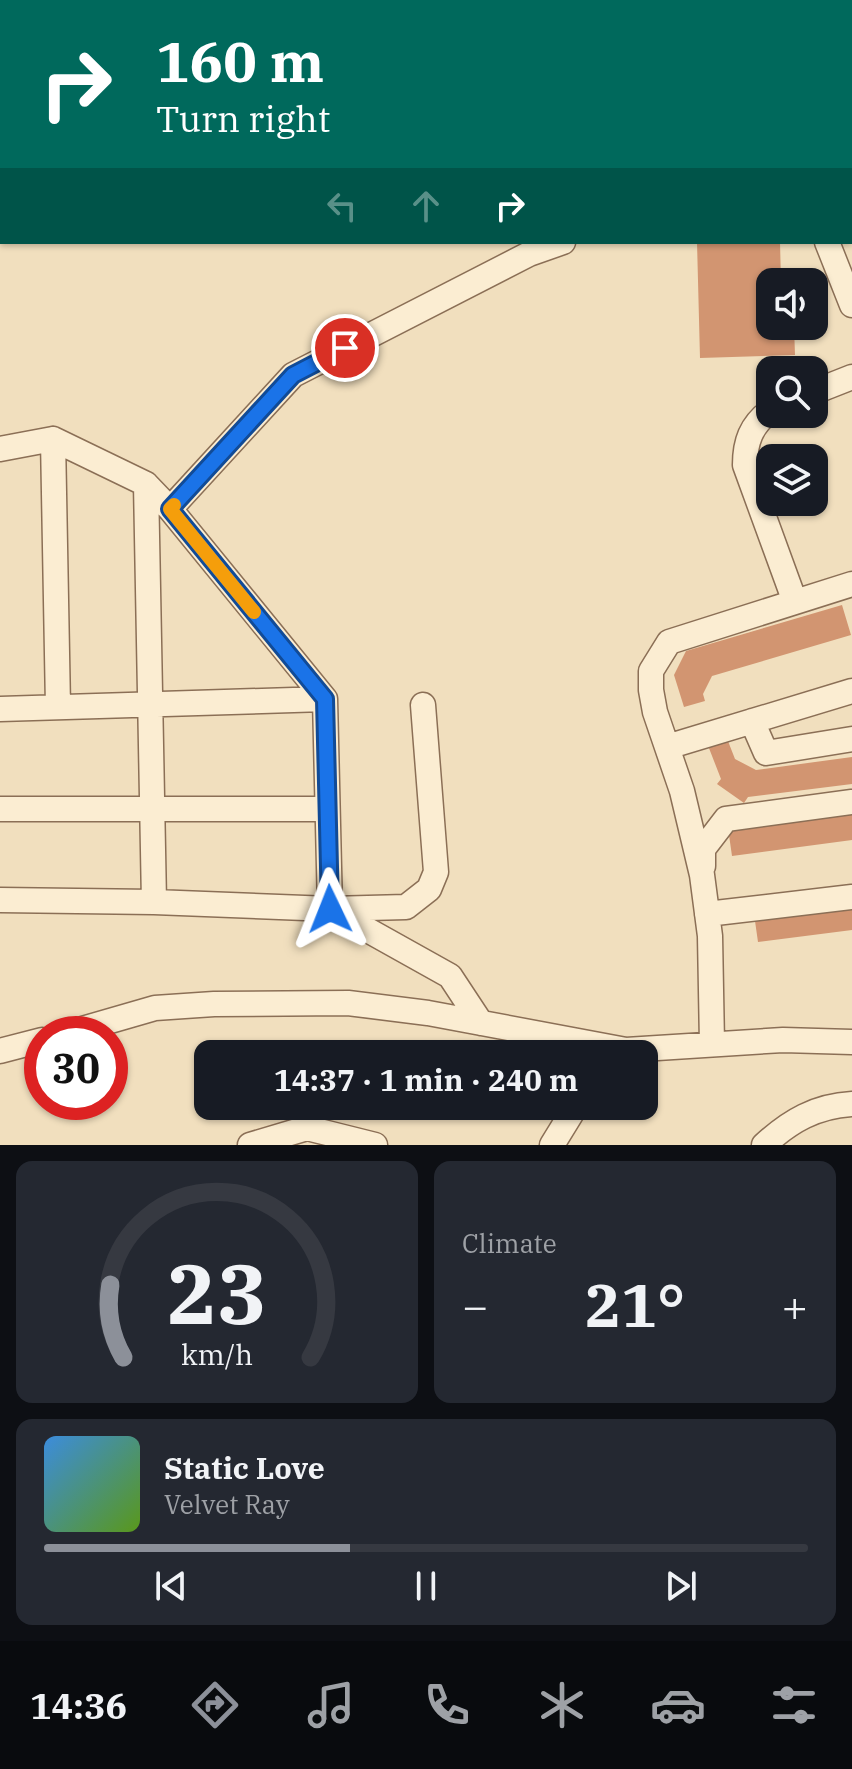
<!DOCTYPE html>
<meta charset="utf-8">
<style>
:root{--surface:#171b24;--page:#242831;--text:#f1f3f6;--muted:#9ea1a6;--line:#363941;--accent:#8c9099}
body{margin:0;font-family:"IBM Plex Serif",serif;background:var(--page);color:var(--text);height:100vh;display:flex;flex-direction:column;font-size:30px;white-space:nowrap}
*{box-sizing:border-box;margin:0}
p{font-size:26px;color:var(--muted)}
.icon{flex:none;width:44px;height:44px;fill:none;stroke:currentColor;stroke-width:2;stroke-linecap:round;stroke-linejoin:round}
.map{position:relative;height:1145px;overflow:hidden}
.drawer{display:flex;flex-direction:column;gap:16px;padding:16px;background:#0d0f14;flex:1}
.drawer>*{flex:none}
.top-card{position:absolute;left:0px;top:0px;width:852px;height:244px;box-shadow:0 2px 6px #0004;background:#00695c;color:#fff;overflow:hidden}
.tools{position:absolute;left:756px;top:268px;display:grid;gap:16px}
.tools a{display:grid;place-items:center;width:72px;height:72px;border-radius:16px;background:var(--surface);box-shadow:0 2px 6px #0004;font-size:40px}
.speed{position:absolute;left:24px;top:1016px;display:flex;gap:16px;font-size:40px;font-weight:700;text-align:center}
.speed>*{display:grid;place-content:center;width:104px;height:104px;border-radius:50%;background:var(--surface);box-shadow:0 2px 6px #0004;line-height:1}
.speed .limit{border:12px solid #d22;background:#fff;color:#111}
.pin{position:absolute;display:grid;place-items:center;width:68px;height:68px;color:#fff;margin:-34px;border:4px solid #fff;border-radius:50%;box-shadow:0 2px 8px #0007}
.me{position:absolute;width:88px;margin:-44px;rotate:358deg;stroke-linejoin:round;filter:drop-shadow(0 0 6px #0008)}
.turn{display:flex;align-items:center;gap:28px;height:168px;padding:0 24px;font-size:36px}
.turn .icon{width:104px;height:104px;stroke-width:2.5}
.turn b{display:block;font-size:56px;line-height:68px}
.lanes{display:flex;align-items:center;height:76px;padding:0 24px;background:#0003;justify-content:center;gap:40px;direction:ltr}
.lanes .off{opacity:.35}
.big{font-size:60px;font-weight:700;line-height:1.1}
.drawer .tile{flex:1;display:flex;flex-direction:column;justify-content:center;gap:12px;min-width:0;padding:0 28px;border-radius:16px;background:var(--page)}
.drawer .dial{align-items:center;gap:0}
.dial svg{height:208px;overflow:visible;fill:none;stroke:var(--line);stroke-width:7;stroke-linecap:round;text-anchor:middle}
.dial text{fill:var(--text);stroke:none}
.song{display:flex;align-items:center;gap:24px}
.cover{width:96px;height:96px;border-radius:12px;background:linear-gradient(135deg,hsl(210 70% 55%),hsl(90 70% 35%))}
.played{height:8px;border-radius:4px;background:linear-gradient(90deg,var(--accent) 40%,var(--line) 40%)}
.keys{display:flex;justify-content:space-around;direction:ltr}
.heat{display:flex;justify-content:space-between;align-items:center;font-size:44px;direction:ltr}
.drawer .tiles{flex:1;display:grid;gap:16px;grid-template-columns:1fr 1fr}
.tile:last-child{grid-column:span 2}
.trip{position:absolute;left:194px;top:1040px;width:464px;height:80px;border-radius:16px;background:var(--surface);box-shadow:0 2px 6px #0004;font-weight:700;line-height:80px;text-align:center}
.dock{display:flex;height:128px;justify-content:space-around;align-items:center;background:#090b0e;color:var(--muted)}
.dock .icon{width:56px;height:56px}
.dock .active{color:var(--accent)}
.dock b{font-size:36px;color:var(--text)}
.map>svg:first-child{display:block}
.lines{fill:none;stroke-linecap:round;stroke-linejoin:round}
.river{stroke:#a2c2b7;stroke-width:34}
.building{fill:#d29571}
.minor-casing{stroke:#8b6f56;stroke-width:27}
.minor{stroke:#fbedd2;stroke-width:24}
.route-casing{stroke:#114b97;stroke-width:20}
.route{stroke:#1a73e8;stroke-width:14}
.slow{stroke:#f59e0b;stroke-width:14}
</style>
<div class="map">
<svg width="852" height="1145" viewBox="0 0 852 1145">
<rect width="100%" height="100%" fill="#f1dfbe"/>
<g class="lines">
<path class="river" d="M106,0l2,2
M42,2l1,-2
M201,2h9
M282,2l29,-2
M0,53l2,-3"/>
</g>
<path class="building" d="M697,242h83l1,40h-11v44h24l1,29 -95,3z
M842,605l9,30 -139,41 -9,18 2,7 -21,6 -10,-32 12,-24z
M726,736l9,23 21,11 96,-13v27l-104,13 -4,6 -27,-19 4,-5 -14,-36z
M852,812v28l-120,16 -4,-28z
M852,902v28l-94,12 -4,-28z"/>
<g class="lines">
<defs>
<path id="minor" d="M850,146l2,-1
M827,242l25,63
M814,392l38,-15
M770,411c-19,14 -25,31 -25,54l50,137
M53,439l5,268
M0,449l53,-10 93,45 24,25 155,190 5,210
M146,484l8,418
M170,509l123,-134 236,-121 34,-12
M0,709l325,-10
M752,721l14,32 86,-14
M667,747l185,-56
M0,809h326
M703,866v-17l23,-30 126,-17
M0,900l154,2 176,7 76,-2 23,-18 7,-17 -13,-167
M330,909l120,67 31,47
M707,914l145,-17
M65,1034l90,-26 59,-4 134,-1 80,10 198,37 157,-10 69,2
M712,1044l-2,-108 -8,-61 -20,-84 -27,-79 -4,-22v-19l18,-29 183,-58
M0,1051l42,-11
M250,1145l57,-17 68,17
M552,1145l24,-39
M764,1145c26,-24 52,-39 88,-41"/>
</defs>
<use href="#minor" class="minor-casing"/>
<use href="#minor" class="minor"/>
</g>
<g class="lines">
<defs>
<path id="route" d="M330,909l-5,-210 -155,-190 123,-134 52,-27"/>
</defs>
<use href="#route" class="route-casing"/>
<use href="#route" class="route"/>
<path class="slow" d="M174,505l-4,4 84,103"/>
</g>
</svg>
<div class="tools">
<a><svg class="icon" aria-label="sound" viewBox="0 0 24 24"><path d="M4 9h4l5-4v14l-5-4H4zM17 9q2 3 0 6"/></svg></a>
<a><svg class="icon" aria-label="search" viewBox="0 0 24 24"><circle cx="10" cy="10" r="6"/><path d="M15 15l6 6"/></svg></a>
<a><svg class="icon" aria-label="layers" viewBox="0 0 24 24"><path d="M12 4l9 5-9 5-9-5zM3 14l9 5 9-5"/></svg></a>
</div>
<div class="speed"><div class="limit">30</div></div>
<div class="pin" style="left:345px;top:348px;background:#d93025"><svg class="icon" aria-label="arrive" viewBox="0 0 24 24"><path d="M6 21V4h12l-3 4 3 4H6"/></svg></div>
<svg class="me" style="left:330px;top:909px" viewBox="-20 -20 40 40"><path d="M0-17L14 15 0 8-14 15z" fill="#1a73e8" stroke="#fff" stroke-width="4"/></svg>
<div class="trip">14:37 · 1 min · 240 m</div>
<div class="top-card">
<div class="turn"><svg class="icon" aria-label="right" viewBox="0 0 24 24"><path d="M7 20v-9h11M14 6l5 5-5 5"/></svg><div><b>160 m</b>Turn right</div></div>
<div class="lanes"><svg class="icon off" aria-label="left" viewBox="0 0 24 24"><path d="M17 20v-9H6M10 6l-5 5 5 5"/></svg><svg class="icon off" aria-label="ahead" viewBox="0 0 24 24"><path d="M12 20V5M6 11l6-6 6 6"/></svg><svg class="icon" aria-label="right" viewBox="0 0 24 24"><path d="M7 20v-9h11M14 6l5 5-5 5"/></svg></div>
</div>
</div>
<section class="drawer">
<div class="tiles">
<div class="tile dial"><svg viewBox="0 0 100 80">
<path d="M14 69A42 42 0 1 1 86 69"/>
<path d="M14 69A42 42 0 0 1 9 41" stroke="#8c9099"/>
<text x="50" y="56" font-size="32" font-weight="700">23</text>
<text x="50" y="72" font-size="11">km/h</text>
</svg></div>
<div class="tile"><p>Climate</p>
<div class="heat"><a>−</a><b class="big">21°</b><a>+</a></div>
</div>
<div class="tile">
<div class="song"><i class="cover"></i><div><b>Static Love</b><p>Velvet Ray</p></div></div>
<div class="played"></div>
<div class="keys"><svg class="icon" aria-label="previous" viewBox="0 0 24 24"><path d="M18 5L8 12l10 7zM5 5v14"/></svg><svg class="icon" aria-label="pause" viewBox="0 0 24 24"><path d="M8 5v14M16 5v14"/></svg><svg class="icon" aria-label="next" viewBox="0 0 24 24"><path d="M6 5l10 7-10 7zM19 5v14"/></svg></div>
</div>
</div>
</section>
<nav class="dock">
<b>14:36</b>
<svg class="icon active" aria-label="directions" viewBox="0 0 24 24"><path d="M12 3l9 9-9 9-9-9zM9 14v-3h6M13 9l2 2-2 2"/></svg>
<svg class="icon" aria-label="music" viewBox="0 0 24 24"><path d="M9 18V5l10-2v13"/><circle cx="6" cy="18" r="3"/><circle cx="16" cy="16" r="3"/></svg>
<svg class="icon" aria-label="phone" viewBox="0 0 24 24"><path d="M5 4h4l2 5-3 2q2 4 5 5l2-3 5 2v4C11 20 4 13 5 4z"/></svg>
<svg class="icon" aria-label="climate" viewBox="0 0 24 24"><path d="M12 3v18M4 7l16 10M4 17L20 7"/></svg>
<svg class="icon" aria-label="car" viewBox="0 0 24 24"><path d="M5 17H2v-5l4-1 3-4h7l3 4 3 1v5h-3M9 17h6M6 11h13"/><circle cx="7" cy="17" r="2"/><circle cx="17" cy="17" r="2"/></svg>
<svg class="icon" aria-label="filters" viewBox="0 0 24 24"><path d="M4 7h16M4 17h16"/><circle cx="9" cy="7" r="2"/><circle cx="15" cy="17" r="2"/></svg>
</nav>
